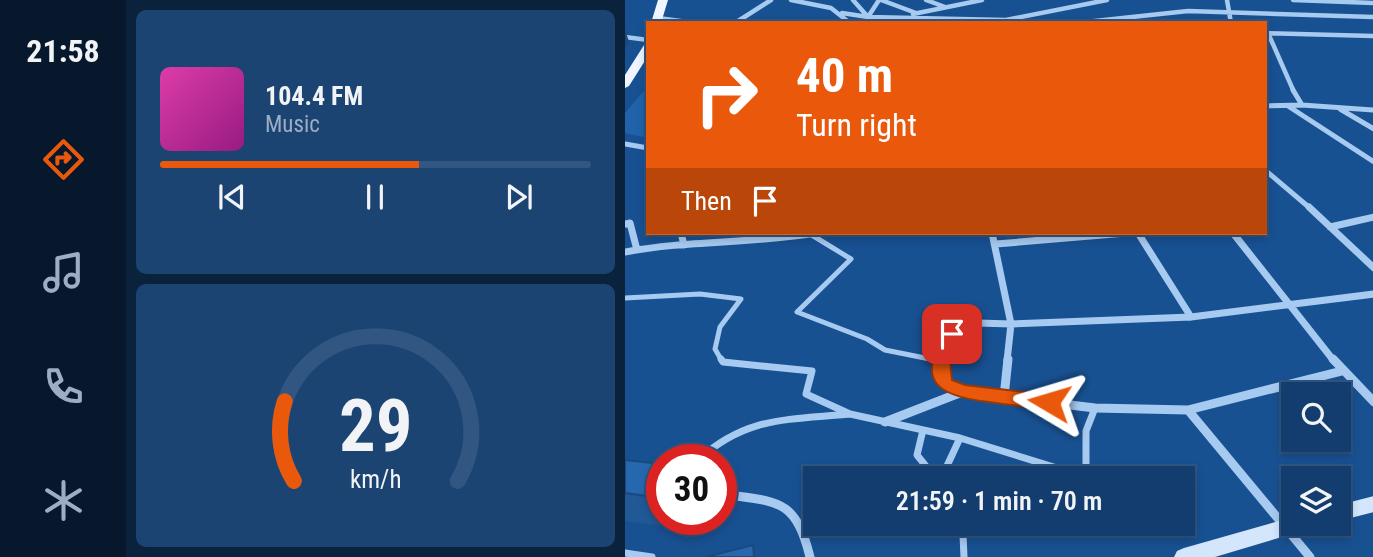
<!DOCTYPE html>
<meta charset="utf-8">
<style>
:root{--surface:#123d6e;--page:#1b4473;--text:#f1f3f6;--muted:#9caec2;--line:#315681;--accent:#ea580c}
body{margin:0;font-family:"Roboto Condensed",sans-serif;background:var(--page);color:var(--text);height:100vh;display:flex;flex-direction:column;font-size:26px;white-space:nowrap}
*{box-sizing:border-box;margin:0}
p{font-size:23px;color:var(--muted)}
.icon{flex:none;width:38px;height:38px;fill:none;stroke:currentColor;stroke-width:2;stroke-linecap:round;stroke-linejoin:round}
.map{position:relative;flex:1;overflow:hidden}
.panel{display:flex;flex-direction:column;gap:10px;padding:10px;background:#0a223c;width:499px}
.panel>*{flex:none}
.top-card{position:absolute;left:21px;top:21px;width:621px;height:214px;border-radius:0px;box-shadow:0 4px 10px #0003,0 0 0 2px var(--line);background:#ea580c;color:#fff;overflow:hidden}
.buttons{position:absolute;left:656px;top:382px;display:grid;gap:14px}
.buttons a{display:grid;place-items:center;width:70px;height:70px;border-radius:0px;background:var(--surface);box-shadow:0 4px 10px #0003,0 0 0 2px var(--line);font-size:35px}
.speed{position:absolute;left:21px;top:444px;display:flex;gap:14px;font-size:35px;font-weight:700;text-align:center}
.speed>*{display:grid;place-content:center;width:91px;height:91px;border-radius:50%;background:var(--surface);box-shadow:0 4px 10px #0003,0 0 0 2px var(--line);line-height:1}
.speed .limit{border:10px solid #d22;background:#fff;color:#111}
.pin{position:absolute;display:grid;place-items:center;width:60px;height:60px;color:#fff;margin:-30px;border-radius:14px;box-shadow:0 4px 10px #0006}
.me{position:absolute;width:77px;margin:-38px;rotate:277deg;stroke-linejoin:round;filter:drop-shadow(0 0 5px #0008)}
.turn{display:flex;align-items:center;gap:24px;height:147px;padding:0 35px;font-size:32px}
.turn .icon{width:91px;height:91px;stroke-width:2.5}
.turn b{display:block;font-size:49px;line-height:60px}
.then{display:flex;align-items:center;height:66px;padding:0 35px;background:#0003;gap:14px;font-size:26px}
.panel .tile{flex:1;display:flex;flex-direction:column;justify-content:center;gap:10px;min-width:0;padding:0 24px;border-radius:10px;background:var(--page)}
.panel .dial{align-items:center;gap:0}
.dial svg{height:182px;overflow:visible;fill:none;stroke:var(--line);stroke-width:7;stroke-linecap:round;text-anchor:middle}
.dial text{fill:var(--text);stroke:none}
.song{display:flex;align-items:center;gap:21px}
.cover{width:84px;height:84px;border-radius:10px;background:linear-gradient(135deg,hsl(320 70% 55%),hsl(310 70% 35%))}
.played{height:7px;border-radius:4px;background:linear-gradient(90deg,var(--accent) 60%,var(--line) 60%)}
.keys{display:flex;justify-content:space-around;direction:ltr}
.trip{position:absolute;left:178px;top:466px;width:392px;height:70px;border-radius:0px;background:var(--surface);box-shadow:0 4px 10px #0003,0 0 0 2px var(--line);font-weight:600;line-height:70px;text-align:center}
main{display:flex;flex:1;min-height:0}
.dock{display:flex;flex-direction:column;width:126px;justify-content:space-around;align-items:center;background:#07182c;color:var(--muted)}
.dock .icon{width:49px;height:49px}
.dock .current{color:var(--accent)}
.dock b{font-size:32px;color:var(--text)}
.map>svg:first-child{display:block}
.green{fill:#2063ab}
.lines{fill:none;stroke-linecap:round;stroke-linejoin:round}
.lane-far1{stroke:#a7caf0;stroke-width:5}
.lane{stroke:#a7caf0;stroke-width:7}
.street-far3{stroke:#a7caf0;stroke-width:4.5}
.street-far2{stroke:#a7caf0;stroke-width:5}
.street-far1{stroke:#a7caf0;stroke-width:7}
.street{stroke:#a7caf0;stroke-width:9}
.secondary{fill:#d4e6fb;fill-rule:evenodd}
.primary{fill:#eff6ff;fill-rule:evenodd}
.wall{fill:#215997}
.shaded-wall{fill:#1b497b}
.building{fill:#2668b0;stroke:#1b497b;stroke-width:2}
.route{fill:#ea580c;stroke:#983908;stroke-width:2}
</style>
<main>
<nav class="dock">
<b>21:58</b>
<svg class="icon current" aria-label="directions" viewBox="0 0 24 24"><path d="M12 3l9 9-9 9-9-9zM9 14v-3h6M13 9l2 2-2 2"/></svg>
<svg class="icon" aria-label="music" viewBox="0 0 24 24"><path d="M9 18V5l10-2v13"/><circle cx="6" cy="18" r="3"/><circle cx="16" cy="16" r="3"/></svg>
<svg class="icon" aria-label="phone" viewBox="0 0 24 24"><path d="M5 4h4l2 5-3 2q2 4 5 5l2-3 5 2v4C11 20 4 13 5 4z"/></svg>
<svg class="icon" aria-label="climate" viewBox="0 0 24 24"><path d="M12 3v18M4 7l16 10M4 17L20 7"/></svg>
</nav>
<section class="panel">
<div class="tile">
<div class="song"><i class="cover"></i><div><b>104.4 FM</b><p>Music</p></div></div>
<div class="played"></div>
<div class="keys"><svg class="icon" aria-label="previous" viewBox="0 0 24 24"><path d="M18 5L8 12l10 7zM5 5v14"/></svg><svg class="icon" aria-label="pause" viewBox="0 0 24 24"><path d="M8 5v14M16 5v14"/></svg><svg class="icon" aria-label="next" viewBox="0 0 24 24"><path d="M6 5l10 7-10 7zM19 5v14"/></svg></div>
</div>
<div class="tile dial"><svg viewBox="0 0 100 80">
<path d="M14 69A42 42 0 1 1 86 69"/>
<path d="M14 69A42 42 0 0 1 10 34" stroke="#ea580c"/>
<text x="50" y="56" font-size="32" font-weight="700">29</text>
<text x="50" y="72" font-size="11">km/h</text>
</svg></div>
</section>
<div class="map">
<svg width="749" height="557" viewBox="0 0 749 557">
<rect width="100%" height="100%" fill="#185192"/>
<path class="green" d="M23,86v52l-23,-5v-20z"/>
<g class="lines">
<path class="lane-far1" d="M185,234l41,25 -54,53 70,27 18,11 55,11
M0,298l75,-4 41,5 -21,28 -5,22 7,12"/>
<path class="lane" d="M307,359l8,2
M225,414l110,24 -14,30 22,10
M298,430l-6,25 12,15 17,-2
M335,438l126,39v-46l9,-23
M73,460c49,-44 90,-40 152,-46l-44,-20 6,-23 -89,-9 -2,-3
M0,553l27,4
M339,557l-1,-22 4,-12"/>
<path class="street-far3" d="M166,0l40,8 19,15
M228,0l15,17 11,-17
M256,0l35,13
M301,0l19,7
M602,0l4,23
M668,0l81,3
M217,13l26,4 138,3 101,-20
M288,14l69,-14
M33,18l37,5
M110,23l36,-23
M451,23l112,-12 186,6
M640,33l109,3
M643,33l26,59
M0,37l23,3"/>
<path class="street-far2" d="M668,90l9,15
M640,106l37,-1 72,5
M663,106l86,56
M715,109l34,20
M0,144l23,4
M640,170l46,39"/>
<path class="street-far1" d="M684,207l65,61
M0,224l5,-1 7,27
M705,227l44,-10
M56,233l3,12
M367,233l19,91 -4,37
M513,233l53,84
M608,233l101,128
M371,244l130,-11
M0,252c63,-12 127,-8 190,-19
M316,361l14,-27 12,-9 11,-2 33,1 180,-7 183,-23"/>
<path class="street" d="M316,359c-4,19 5,26 21,33l133,16 93,2 154,-39
M708,359l41,43
M379,397l4,-38
M563,410l122,147
M260,422l77,-30
M96,494c56,8 74,3 89,63"/>
<path class="secondary" d="M749,496v16l-35,9v-16z
M668,517v6h19l-3,6 -94,28h-41l3,-6 7,-3z"/>
<path class="primary" d="M33,0h10l-7,23h-10z
M23,44v12l-19,30 -4,2v-13l19,-30z"/>
</g>
<path class="wall" d="M0,460l37,4v56h27l-5,9 -59,-8z"/>
<path class="shaded-wall" d="M0,29l4,13 -4,7z
M56,520h8l-5,9z"/>
<path class="building" d="M0,460l37,4v34l-37,-5z
M128,545l1,12h-48z"/>
<path class="route" d="M327,329l9,5 -11,27 2,19 13,5 84,10 7,3 3,4 -3,5 -7,3c-20,-3 -40,-5 -60,-8 -52,-6 -74,-20 -43,-72z"/>
</svg>
<div class="buttons">
<a><svg class="icon" aria-label="search" viewBox="0 0 24 24"><circle cx="10" cy="10" r="6"/><path d="M15 15l6 6"/></svg></a>
<a><svg class="icon" aria-label="layers" viewBox="0 0 24 24"><path d="M12 4l9 5-9 5-9-5zM3 14l9 5 9-5"/></svg></a>
</div>
<div class="speed"><div class="limit">30</div></div>
<div class="pin" style="left:327px;top:334px;background:#d93025"><svg class="icon" aria-label="arrive" viewBox="0 0 24 24"><path d="M6 21V4h12l-3 4 3 4H6"/></svg></div>
<svg class="me" style="left:424px;top:402px" viewBox="-20 -20 40 40"><path d="M0-17L14 15 0 8-14 15z" fill="#ea580c" stroke="#fff" stroke-width="4"/></svg>
<div class="trip">21:59 · 1 min · 70 m</div>
<div class="top-card">
<div class="turn"><svg class="icon" aria-label="right" viewBox="0 0 24 24"><path d="M7 20v-9h11M14 6l5 5-5 5"/></svg><div><b>40 m</b>Turn right</div></div>
<div class="then">Then<svg class="icon" aria-label="arrive" viewBox="0 0 24 24"><path d="M6 21V4h12l-3 4 3 4H6"/></svg></div>
</div>
</div>
</main>
